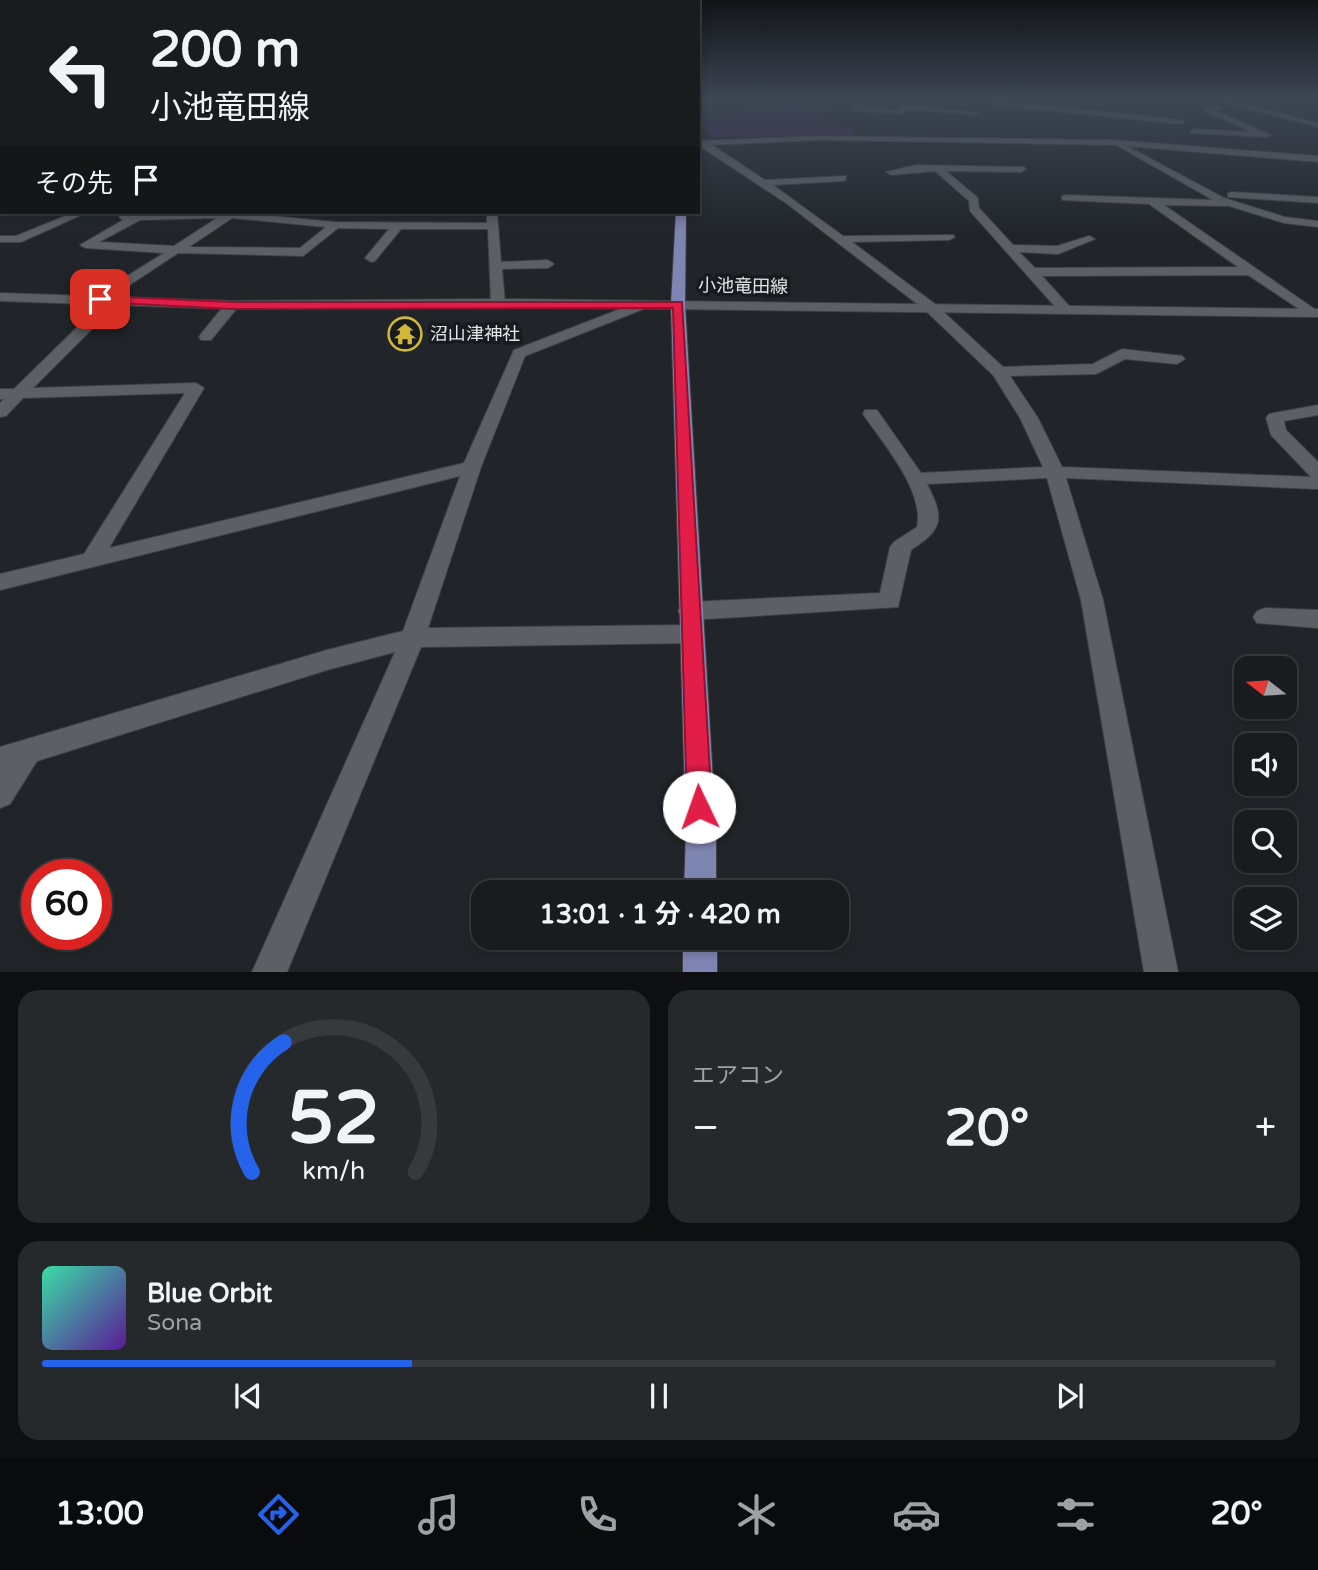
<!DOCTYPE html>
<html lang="ja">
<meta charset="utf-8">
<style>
:root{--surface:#191c1f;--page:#26292c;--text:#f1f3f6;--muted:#9fa1a4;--line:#373a3d;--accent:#2563eb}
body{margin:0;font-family:"Varela Round","Noto Sans JP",sans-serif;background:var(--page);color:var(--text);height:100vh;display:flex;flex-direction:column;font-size:26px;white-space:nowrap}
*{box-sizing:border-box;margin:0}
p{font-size:23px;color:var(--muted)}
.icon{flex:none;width:38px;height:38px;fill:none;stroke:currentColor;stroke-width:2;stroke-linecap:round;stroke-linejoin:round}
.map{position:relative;height:972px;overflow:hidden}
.drawer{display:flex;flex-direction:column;gap:18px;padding:18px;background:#0e0f11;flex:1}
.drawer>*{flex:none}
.hud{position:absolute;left:0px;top:0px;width:700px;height:214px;box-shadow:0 4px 10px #0003,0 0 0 2px var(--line);background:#191c1f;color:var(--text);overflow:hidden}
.needle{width:46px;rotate:287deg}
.fabs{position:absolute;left:1234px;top:656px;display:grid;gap:14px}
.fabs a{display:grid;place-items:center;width:63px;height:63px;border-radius:14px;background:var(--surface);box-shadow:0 4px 10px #0003,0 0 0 2px var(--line);font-size:35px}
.speed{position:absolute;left:21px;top:859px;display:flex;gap:14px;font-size:35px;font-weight:700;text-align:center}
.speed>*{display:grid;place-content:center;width:91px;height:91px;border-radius:50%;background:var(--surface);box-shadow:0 4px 10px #0003,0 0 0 2px var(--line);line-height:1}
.speed .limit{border:10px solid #d22;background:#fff;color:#111}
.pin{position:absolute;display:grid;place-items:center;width:60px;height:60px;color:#fff;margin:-30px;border-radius:14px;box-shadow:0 4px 10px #0006}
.me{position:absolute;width:77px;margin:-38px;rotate:357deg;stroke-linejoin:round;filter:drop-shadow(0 0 5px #0008)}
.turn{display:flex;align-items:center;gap:24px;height:147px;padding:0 35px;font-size:32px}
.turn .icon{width:91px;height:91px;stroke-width:2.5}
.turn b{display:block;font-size:49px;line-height:60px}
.then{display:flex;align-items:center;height:66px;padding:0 35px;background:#0003;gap:14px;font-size:26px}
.big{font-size:52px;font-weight:700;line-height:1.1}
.drawer .widget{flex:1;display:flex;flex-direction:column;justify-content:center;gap:10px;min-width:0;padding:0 24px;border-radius:21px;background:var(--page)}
.drawer .dial{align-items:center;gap:0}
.dial svg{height:182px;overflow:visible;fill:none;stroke:var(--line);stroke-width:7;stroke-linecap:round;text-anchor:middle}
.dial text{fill:var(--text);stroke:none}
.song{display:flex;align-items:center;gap:21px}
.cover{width:84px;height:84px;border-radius:10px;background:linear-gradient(135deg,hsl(160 70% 55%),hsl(270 70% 35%))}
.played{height:7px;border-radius:4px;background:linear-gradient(90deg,var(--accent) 30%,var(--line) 30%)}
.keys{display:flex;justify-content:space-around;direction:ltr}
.heat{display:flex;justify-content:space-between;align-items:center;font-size:38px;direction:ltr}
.drawer .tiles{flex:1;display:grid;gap:18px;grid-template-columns:1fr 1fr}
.widget:last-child{grid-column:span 2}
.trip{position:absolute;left:471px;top:880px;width:378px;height:70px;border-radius:21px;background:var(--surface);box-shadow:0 4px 10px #0003,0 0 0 2px var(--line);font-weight:700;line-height:70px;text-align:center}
.tabs{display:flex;height:112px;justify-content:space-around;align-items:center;background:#0a0b0c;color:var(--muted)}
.tabs .icon{width:49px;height:49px}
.tabs .current{color:var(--accent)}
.tabs b{font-size:32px;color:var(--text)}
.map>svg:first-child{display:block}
.green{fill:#3b274a}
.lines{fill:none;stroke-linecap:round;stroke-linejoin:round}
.minor-casing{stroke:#3e4145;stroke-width:2}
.secondary-casing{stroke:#3e4145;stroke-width:2}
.primary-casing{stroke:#3e4145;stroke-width:2}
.minor{fill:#5c6065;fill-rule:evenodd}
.secondary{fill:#5c6065;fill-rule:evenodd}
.primary{fill:#7f85b2;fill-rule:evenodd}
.route{fill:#e11d48;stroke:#92132f;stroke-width:2}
.labels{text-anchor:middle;stroke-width:7;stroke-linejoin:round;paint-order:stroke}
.far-street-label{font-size:18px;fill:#e1e4e7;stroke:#171b1f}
.far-poi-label{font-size:18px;fill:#e1e4e7;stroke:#171b1f;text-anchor:start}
</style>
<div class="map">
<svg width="1318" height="972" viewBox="0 0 1318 972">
<rect width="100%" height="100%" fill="#212529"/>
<path class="green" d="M785,105l46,3 -12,17 37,3 -3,8 -143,1 -5,-17 49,-12z"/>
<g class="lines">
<defs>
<path id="minor" d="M770,99l-3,2 -69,3v-4z
M854,99h6v8l39,3 1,-10 6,-1 1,6 72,8 -4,2 -68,-6 -4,5 -47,-3 -4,-2z
M987,99l194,21 4,2 -4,2 -190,-19z
M1141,99h85l92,24v4l-100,-26z
M1303,99h15v4l-14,-3z
M1219,107l4,2 -7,2 55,24 -4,2 -77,-4 3,-4 59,3 -50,-22z
M0,111h2v4h-2z
M0,129h2v4h-2z
M818,136l296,4 204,16v6l-191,-16 97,52 61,19 33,4v6l-34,-4 -55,-17 -65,-1 152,105v6l-5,1 -63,-42 -206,1 29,32 -2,3h-10l-89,-100 -1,-10 -34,-30 -44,4 -5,-3 30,-7 108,2 2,2 -5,3 -75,-1 32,27 1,10 34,37 44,1 32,-10 6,3 -37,15 -39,-2 16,16 203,-1 -89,-63 -87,-4v-4l4,-1 147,5 -97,-55 -298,-5 -106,5 53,35 81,-4v4l-3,1 -70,4 70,51 110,-1 2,2 -6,3 -97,2 83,62 68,63 90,-3 29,-15 60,7 3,3 -8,5 -52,-5 -29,15 -86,2 28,42 24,49 249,10 -40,-42 -5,-17 3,-4 49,-9v10l-34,6 2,9 32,32v27l-252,-11 37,122 75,372h-34l-63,-372 -34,-122 -120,6c18,35 16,45 -16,66l-13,57 -208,13 -8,-3 -4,-6 4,-6 8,-3 190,-9 10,-46 4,-5 23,-15c8,-36 -35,-85 -54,-113l2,-4h12l44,63 122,-6 -23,-49 -27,-43 -68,-65 -139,-107 -88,-58v-4z
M1232,192l86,5v6l-90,-6v-4z
M0,207l2,5h4l-6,1z
M75,212h13l-67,30h-21v-6h16z
M230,212l105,10 152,1v-8h-32l-5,-3h47l4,50 47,-2 6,4 -6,4 -46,1 3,34 -7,4 -7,-4 -3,-74h-87l-26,32 -4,1 -6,-4 24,-29 -51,-1 -35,28 -125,-3 -65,43 7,4 -2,3 -85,85 163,-5 8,5 -95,160 355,-85 50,-113 127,-49 7,4 -2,3 -121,48 -44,111 -53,161 263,-3 8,2 4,7 -4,7 -8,2 -270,4 -134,325h-35l143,-320 -68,18 -290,91 -27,43 -10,4v-61l327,-97 76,-19 57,-155 -460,114v-16l84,-20 101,-161 -162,5 -17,18 -6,1v-14l4,-4h-4v-10h14l89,-87h-8v-6l69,-43 -78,-5 -6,-3 43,-25 -4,-3 5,-3zM217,218l-43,28 -75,-4 41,-22zM232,218l94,9 -26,21 -111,-1z
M232,301l7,4 -2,3 -26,32h-10l-2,-3 2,-3 26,-32z
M1265,608l53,2v18l-61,-5 -4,-6 4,-6z"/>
<path id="secondary" d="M0,293l232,8 266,-2 820,10v8l-820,-10 -266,2 -232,-8z"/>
<path id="primary" d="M676,212h10l-1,92 31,528v60h-32l2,-60 -15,-528z
M683,938h34v34h-34z"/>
</defs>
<use href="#minor" class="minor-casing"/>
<use href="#secondary" class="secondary-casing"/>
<use href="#primary" class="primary-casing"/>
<use href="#minor" class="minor"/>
<use href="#secondary" class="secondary"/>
<use href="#primary" class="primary"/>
</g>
<linearGradient id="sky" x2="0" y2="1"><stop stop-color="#121417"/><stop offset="0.42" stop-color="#3d4654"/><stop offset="1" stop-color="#3d4654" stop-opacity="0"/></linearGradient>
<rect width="1318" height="235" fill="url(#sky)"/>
<path class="route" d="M100,296l132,6h450l30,505 -4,8 -9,4 -8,-4 -4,-8 -14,-499 -441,1 -136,-7 -2,-3z"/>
<defs>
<symbol id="temple-ring" viewBox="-11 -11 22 22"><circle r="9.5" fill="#171b1f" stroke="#d0b736" stroke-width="1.5"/><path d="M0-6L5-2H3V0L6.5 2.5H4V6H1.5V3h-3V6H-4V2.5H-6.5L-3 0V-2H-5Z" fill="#d0b736"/></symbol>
</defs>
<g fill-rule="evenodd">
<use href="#temple-ring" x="386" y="315" width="38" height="38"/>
</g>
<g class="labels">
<g class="far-street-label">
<text transform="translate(743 286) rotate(1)" y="6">小池竜田線</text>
</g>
<g class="far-poi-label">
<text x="430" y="340">沼山津神社</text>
</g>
</g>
</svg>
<div class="fabs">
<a><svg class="needle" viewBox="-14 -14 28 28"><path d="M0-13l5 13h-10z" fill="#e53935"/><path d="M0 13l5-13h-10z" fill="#9fa1a4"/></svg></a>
<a><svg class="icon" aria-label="sound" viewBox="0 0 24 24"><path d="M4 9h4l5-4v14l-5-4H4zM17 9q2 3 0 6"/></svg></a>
<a><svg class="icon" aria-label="search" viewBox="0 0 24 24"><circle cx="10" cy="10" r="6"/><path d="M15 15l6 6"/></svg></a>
<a><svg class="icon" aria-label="layers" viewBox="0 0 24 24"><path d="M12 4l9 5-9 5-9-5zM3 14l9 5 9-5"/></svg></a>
</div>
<div class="speed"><div class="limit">60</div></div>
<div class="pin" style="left:100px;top:299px;background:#d93025"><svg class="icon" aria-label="arrive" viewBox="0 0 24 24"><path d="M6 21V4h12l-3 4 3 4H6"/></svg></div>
<svg class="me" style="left:699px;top:807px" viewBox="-20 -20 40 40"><circle r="19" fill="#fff"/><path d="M0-13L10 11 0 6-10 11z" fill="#e11d48"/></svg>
<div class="trip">13:01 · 1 分 · 420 m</div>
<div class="hud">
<div class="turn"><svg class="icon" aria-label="left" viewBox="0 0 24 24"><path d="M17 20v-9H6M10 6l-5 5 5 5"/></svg><div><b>200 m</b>小池竜田線</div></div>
<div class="then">その先<svg class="icon" aria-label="arrive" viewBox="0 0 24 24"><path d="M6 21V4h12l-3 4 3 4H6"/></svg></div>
</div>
</div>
<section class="drawer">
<div class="tiles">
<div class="widget dial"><svg viewBox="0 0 100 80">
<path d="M14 69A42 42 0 1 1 86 69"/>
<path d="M14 69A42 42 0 0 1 28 12" stroke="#2563eb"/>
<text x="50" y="56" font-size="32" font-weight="700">52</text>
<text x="50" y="72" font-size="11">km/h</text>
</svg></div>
<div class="widget"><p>エアコン</p>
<div class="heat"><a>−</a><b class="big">20°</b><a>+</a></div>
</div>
<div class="widget">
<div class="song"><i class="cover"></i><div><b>Blue Orbit</b><p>Sona</p></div></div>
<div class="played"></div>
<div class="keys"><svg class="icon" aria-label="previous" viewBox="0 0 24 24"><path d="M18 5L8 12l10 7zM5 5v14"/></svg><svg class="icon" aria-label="pause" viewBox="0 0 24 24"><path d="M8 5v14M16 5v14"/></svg><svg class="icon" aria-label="next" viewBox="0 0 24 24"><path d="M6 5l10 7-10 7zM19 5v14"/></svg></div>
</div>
</div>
</section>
<nav class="tabs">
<b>13:00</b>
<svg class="icon current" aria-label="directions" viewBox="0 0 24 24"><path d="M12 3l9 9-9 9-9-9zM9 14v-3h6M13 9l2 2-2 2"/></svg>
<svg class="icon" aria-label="music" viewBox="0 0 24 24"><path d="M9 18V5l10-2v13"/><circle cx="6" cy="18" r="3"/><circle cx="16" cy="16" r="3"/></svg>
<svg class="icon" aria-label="phone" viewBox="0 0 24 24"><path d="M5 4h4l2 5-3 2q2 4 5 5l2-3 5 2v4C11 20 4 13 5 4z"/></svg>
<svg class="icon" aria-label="climate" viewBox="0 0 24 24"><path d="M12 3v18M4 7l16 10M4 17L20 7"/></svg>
<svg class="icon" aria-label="car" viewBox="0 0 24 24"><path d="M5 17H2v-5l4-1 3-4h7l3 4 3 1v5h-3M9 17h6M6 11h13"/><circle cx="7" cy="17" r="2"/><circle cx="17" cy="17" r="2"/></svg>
<svg class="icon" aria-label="filters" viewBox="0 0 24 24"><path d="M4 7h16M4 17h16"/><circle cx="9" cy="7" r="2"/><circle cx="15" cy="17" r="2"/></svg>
<b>20°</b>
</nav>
